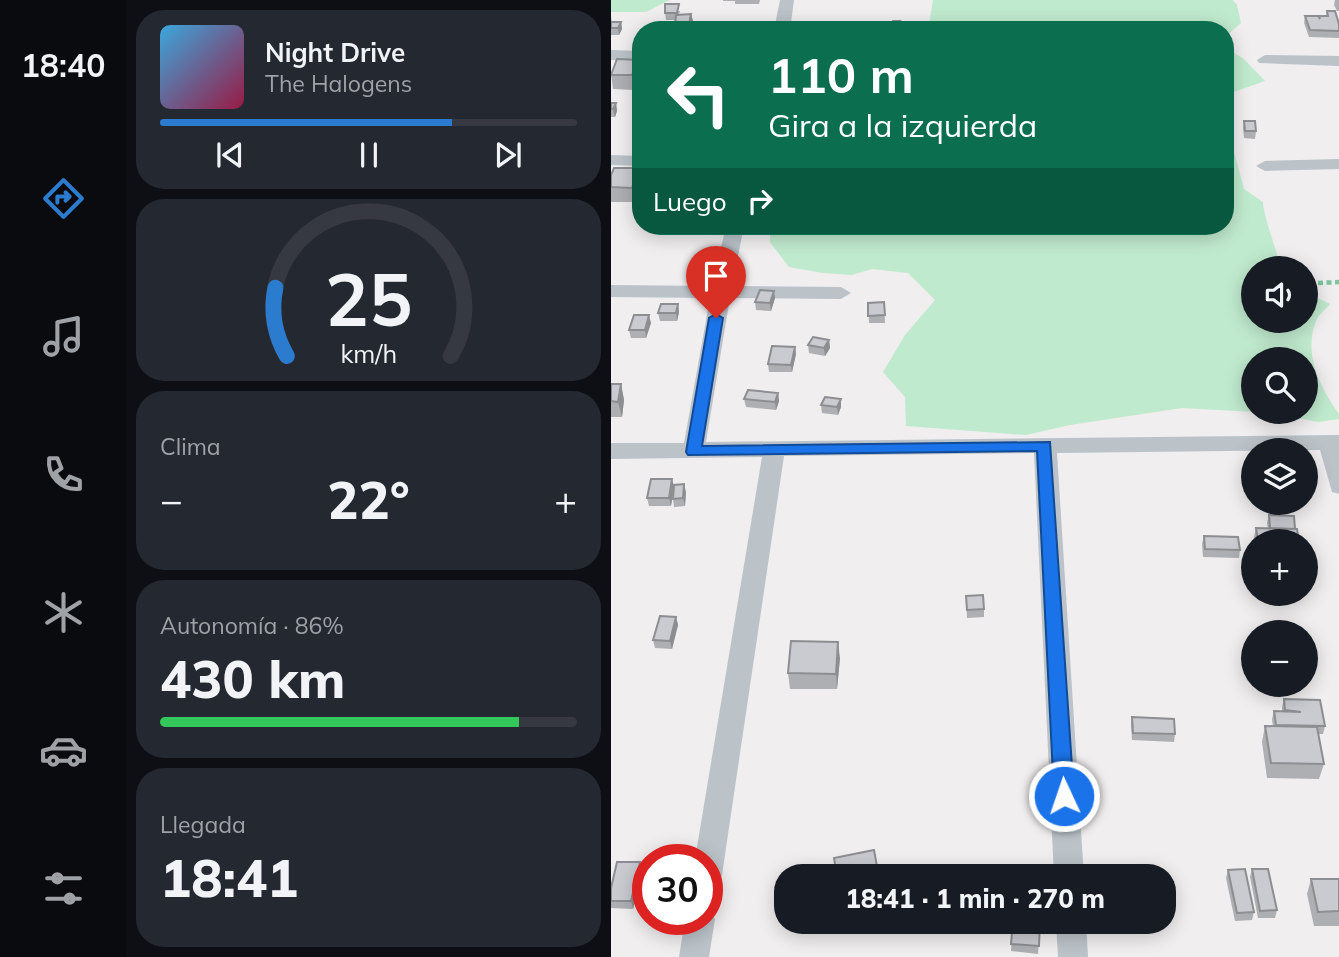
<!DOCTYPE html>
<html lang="es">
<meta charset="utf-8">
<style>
:root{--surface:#171b24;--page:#242831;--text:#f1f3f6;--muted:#9ea1a6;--line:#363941;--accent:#2b7bce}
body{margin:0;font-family:Mulish,sans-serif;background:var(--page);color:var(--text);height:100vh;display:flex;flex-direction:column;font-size:26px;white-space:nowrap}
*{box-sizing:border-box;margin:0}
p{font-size:23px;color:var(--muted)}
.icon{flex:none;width:38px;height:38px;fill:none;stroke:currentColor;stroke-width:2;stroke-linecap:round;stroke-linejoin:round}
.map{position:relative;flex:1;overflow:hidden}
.details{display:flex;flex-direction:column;gap:10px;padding:10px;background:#0d0f14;width:485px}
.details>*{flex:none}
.banner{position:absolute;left:21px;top:21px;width:602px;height:214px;border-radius:28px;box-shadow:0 4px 18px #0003;background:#0b6e4f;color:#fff;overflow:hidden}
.controls{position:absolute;left:630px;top:256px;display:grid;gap:14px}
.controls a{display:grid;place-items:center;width:77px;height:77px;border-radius:50%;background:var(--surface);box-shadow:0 4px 18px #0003;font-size:35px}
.speed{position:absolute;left:21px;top:844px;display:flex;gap:14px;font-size:35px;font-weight:700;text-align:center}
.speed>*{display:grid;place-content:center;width:91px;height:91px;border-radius:50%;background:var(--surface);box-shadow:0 4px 18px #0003;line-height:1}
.speed .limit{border:10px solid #d22;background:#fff;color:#111}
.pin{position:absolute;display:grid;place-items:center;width:60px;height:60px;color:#fff;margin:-72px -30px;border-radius:50% 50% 50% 0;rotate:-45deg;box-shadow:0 0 7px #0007}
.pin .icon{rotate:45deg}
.me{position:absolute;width:77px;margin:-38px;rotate:357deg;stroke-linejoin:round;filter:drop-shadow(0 0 5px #0008)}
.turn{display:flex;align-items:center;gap:24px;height:147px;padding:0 21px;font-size:32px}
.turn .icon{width:91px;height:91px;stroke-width:2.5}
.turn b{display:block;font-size:49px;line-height:60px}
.then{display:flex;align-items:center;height:66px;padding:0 21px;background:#0003;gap:14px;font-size:26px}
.big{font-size:52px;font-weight:800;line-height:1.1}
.details .tile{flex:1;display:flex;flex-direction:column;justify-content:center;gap:10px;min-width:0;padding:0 24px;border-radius:28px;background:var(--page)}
.details .dial{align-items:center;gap:0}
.dial svg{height:182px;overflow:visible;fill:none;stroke:var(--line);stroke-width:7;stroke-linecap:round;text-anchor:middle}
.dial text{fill:var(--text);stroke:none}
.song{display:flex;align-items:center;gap:21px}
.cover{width:84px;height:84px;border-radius:10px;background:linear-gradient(135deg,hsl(200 70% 55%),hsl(340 70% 35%))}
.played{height:7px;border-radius:4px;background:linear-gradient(90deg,var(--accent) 70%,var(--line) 70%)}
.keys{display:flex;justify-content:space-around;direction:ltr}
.heat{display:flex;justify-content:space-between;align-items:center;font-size:38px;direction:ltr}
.charge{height:10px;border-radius:5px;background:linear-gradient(90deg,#34c759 86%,var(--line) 0)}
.trip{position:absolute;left:163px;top:864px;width:402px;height:70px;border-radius:28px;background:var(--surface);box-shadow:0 4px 18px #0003;font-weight:800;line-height:70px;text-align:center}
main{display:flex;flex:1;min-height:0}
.dock{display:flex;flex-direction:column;width:126px;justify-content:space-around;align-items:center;background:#090b0e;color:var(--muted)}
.dock .icon{width:49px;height:49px}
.dock .active{color:var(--accent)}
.dock b{font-size:32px;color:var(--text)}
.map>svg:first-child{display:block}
.green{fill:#c0eace;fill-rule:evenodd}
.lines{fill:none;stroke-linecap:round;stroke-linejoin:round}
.path{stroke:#7cc59d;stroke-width:4.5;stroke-dasharray:5 3.5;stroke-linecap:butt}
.minor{fill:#bbc3c9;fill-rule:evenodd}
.wall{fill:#adafb3}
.shaded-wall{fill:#8d8e92}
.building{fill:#c9cbd0;stroke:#8d8e92;stroke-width:2}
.route{fill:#1a73e8;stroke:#114b97;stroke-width:2}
</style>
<main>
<nav class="dock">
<b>18:40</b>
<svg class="icon active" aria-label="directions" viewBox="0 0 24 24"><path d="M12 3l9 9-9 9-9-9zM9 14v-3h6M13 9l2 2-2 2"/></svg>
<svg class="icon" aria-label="music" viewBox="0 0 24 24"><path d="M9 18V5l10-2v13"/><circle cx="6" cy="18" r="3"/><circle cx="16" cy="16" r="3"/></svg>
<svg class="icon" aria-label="phone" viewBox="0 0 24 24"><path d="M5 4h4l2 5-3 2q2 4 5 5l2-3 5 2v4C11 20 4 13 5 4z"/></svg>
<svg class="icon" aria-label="climate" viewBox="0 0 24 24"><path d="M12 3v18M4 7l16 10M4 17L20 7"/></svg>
<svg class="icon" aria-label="car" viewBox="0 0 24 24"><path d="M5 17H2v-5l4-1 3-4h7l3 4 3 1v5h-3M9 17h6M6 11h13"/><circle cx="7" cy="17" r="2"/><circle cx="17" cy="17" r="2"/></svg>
<svg class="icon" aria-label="filters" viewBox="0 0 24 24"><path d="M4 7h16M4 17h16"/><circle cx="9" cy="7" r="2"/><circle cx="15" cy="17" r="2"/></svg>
</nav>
<section class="details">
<div class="tile">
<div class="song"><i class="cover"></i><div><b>Night Drive</b><p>The Halogens</p></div></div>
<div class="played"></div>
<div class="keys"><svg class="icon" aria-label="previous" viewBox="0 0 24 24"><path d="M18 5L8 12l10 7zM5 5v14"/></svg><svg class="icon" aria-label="pause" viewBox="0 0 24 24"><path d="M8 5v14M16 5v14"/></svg><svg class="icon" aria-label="next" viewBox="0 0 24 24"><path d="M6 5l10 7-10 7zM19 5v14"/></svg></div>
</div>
<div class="tile dial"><svg viewBox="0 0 100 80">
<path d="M14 69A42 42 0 1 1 86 69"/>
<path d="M14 69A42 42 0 0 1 9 39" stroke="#2b7bce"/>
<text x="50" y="56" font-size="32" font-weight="700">25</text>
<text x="50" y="72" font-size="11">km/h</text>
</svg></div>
<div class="tile"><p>Clima</p>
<div class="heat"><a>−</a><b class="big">22°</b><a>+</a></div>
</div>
<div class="tile"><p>Autonomía · 86%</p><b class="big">430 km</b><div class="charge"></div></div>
<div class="tile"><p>Llegada</p><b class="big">18:41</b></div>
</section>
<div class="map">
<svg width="729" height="957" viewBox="0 0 729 957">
<rect width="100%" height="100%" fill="#f0eeee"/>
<path class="green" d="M0,0h59l-24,12h-35z
M322,0h300l4,5 4,18 -16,14v-7h-297z
M614,47l19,12 21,22 -40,14z
M614,136l8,12 11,41 19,13c-1,8 15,54 18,66h-28v52h53v-28l24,12c-4,5 -12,11 -14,17 -13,33 4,66 23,93v5l-21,3 -44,-9 -92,-5 -112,17 -44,10 -120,-9 -1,-29 -22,-25 22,-37 30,-35 -27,-27 -36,-4 -20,6 -29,-2 -34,-6 -19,-25v-16h455zM642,359h53v52h-53z"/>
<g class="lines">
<path class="path" d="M707,283l22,-1"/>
<path class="minor" d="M169,0h14l-4,30h-16z
M0,50l30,1v10l-30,-1z
M654,55l75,1v10l-81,-3 -2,-3z
M0,155l30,1v10l-30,-1z
M729,159v10l-75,2 -9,-5 9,-5z
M115,226h18l-12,60 109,1 10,6 -10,6 -111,-1 -24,144 634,-7v59l-8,-2 -12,-42 -263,3 27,424h-30l-20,-424 -250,3 -62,419 -5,9 -10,4v-29h-12l67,-402 -151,2v-16h73l26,-145 -99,-1v-12l101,1z
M96,908l8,11 -6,38h-30l6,-38h22z
M445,922h30l2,35h-30z"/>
</g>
<path class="wall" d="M112,0h37l-1,4h-24v-3h-12z
M724,0h4v11h-2l-3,-6z
M69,11l-1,3h12l2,7 -3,9h-14l-1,-10h-9l-1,-7z
M716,11l12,13v14l-30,-1 -5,-14 1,-7 14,1 7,-1z
M0,17l1,5h9l1,7 -3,6h-8z
M30,72l-6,18 -22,-1 -2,-15z
M0,103h5l1,8 -2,6h-4z
M633,121l12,10 -1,8 -11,-1 -1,-10z
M28,168l2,18 -6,16h-24v-27z
M163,291l1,7 -4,13 -15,-1 -1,-8z
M273,302l1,21h-16l-1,-20z
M67,304l1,8 -2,9h-17l-2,-8z
M40,323l-5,15h-15l-2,-8z
M218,340l1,8 -5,8 -16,-3 -1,-8z
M184,347l1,7 -4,18h-23l-1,-8z
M0,384h10l3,16 -2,17h-11z
M167,393l1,8 -3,9 -30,-3 -2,-8z
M230,399v8l-3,8 -16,-2 -1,-8z
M63,486l12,6 -1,14 -11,1 -1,-8v-9l-2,16h-22l-2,-8z
M658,515l26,14 4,12h-46l3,-13h12l-1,-5z
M593,536l36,14 -1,8 -36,-1 -1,-13z
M355,596l18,13v8l-17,1z
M65,617l2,8 -6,24 -17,-1 -2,-8z
M229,658l-3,31h-47l-2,-16z
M673,699l41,27 -2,8h-5l6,30 -5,15 -52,-1 -5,-36 3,-16 8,1 -1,-8 2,-8h8v-4z
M521,717l43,17 -1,8 -42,-2 -1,-15z
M641,869l25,41 -2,8h-17l-8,-41z
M31,870l-9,39 -22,-1v-20z
M617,870l26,42 -2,8 -17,1 -9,-43z
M700,879h28v47h-25l-7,-32z
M402,922h27l-2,32 -27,-3z"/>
<path class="shaded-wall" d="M80,14l2,7 -4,9v-6z
M10,22l1,7 -3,6 -1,-7z
M28,60l2,15 -6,15 -3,-15z
M5,103l1,8 -2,6 -2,-8z
M28,168l2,18 -6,16 -3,-14z
M163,291l1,7 -4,13 -1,-8z
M67,304l1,8 -2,9 -1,-8z
M38,315l2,8 -5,15 -1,-8z
M218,340l1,8 -5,8 -1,-8z
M184,347l1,7 -4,18 -1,-7z
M10,384l3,16 -2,17 -4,-15z
M167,393l1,8 -3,9 -1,-8z
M230,399v8l-3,8 -1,-8z
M61,479l2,8 -3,19 -2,-8z
M73,484l2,8 -1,14 -2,-8z
M65,617l2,8 -6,24 -2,-8z
M227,642l2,16 -3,31 -1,-15z
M29,862l2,8 -9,39 -2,-8z"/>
<path class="building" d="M54,4h14l-2,9h-12z
M716,11h8l4,13v7l-29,-1 -5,-14h13l2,3 -1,-3h9z
M80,14l-2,10h-14l1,-9z
M282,21h7l-4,9h-8z
M0,22h10l-3,6h-7z
M6,59l22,1 -7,15h-21z
M0,103h5l-3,6h-2z
M633,121h11l1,10h-11z
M3,168h25l-7,20 -21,-1v-12z
M149,290l14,1 -4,12 -15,-1z
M273,302l1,13 -17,1v-13z
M50,304h17l-2,9h-18z
M23,315h15l-4,15h-16z
M202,337l16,3 -5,8 -16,-3z
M161,346l23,1 -4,18 -23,-1z
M0,384h10l-3,18 -7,-1z
M137,390l30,3 -3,9 -31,-3z
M214,397l16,2 -4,8 -16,-2z
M40,479h21l-3,19h-22z
M73,484l-1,14 -10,1 1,-14z
M658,515l25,1 1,13 -25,-1z
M645,528l41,1 2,12h-41z
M593,536l34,1 2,13 -35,-1z
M372,595l1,14 -17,1 -1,-14z
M49,616l16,1 -6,24 -17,-1z
M180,641l47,1 -2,32 -48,-1z
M673,699l36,1 5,26 -49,-1 -2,-14 27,1 -16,-2z
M521,717l42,2 1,15 -42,-1z
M654,726l52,1 7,37 -53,-1z
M263,850l5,27h-42l-3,-19z
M6,862h23l-9,39h-20v-13z
M634,869l9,43 -17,1 -9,-43z
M641,869h16l9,41 -17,1z
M700,879h28v32l-21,1z
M402,922h27l-1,24 -28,-2z"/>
<path class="route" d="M105,314l7,4 -21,128 348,-4 24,354 -3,6 -7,2 -7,-2 -3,-6 -17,-345 -349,4 -2,-3 23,-134z"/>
</svg>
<div class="controls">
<a><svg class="icon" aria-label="sound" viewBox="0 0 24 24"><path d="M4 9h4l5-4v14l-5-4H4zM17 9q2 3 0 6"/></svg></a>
<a><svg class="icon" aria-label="search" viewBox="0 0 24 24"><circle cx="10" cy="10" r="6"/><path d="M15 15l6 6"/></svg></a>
<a><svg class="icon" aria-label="layers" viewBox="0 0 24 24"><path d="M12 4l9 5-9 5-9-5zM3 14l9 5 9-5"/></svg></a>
<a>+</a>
<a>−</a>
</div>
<div class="speed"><div class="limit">30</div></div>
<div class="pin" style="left:105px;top:318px;background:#d93025"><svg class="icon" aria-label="arrive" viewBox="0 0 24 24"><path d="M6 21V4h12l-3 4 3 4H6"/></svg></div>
<svg class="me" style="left:453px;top:796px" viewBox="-20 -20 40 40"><circle r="17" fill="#1a73e8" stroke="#fff" stroke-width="3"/><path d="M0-11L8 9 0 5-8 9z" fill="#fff"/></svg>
<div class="trip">18:41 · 1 min · 270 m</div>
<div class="banner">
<div class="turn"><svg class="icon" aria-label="left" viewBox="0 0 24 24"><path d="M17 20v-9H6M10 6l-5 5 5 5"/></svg><div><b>110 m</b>Gira a la izquierda</div></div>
<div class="then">Luego<svg class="icon" aria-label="right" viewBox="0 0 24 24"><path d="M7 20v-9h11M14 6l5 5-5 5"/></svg></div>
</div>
</div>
</main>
